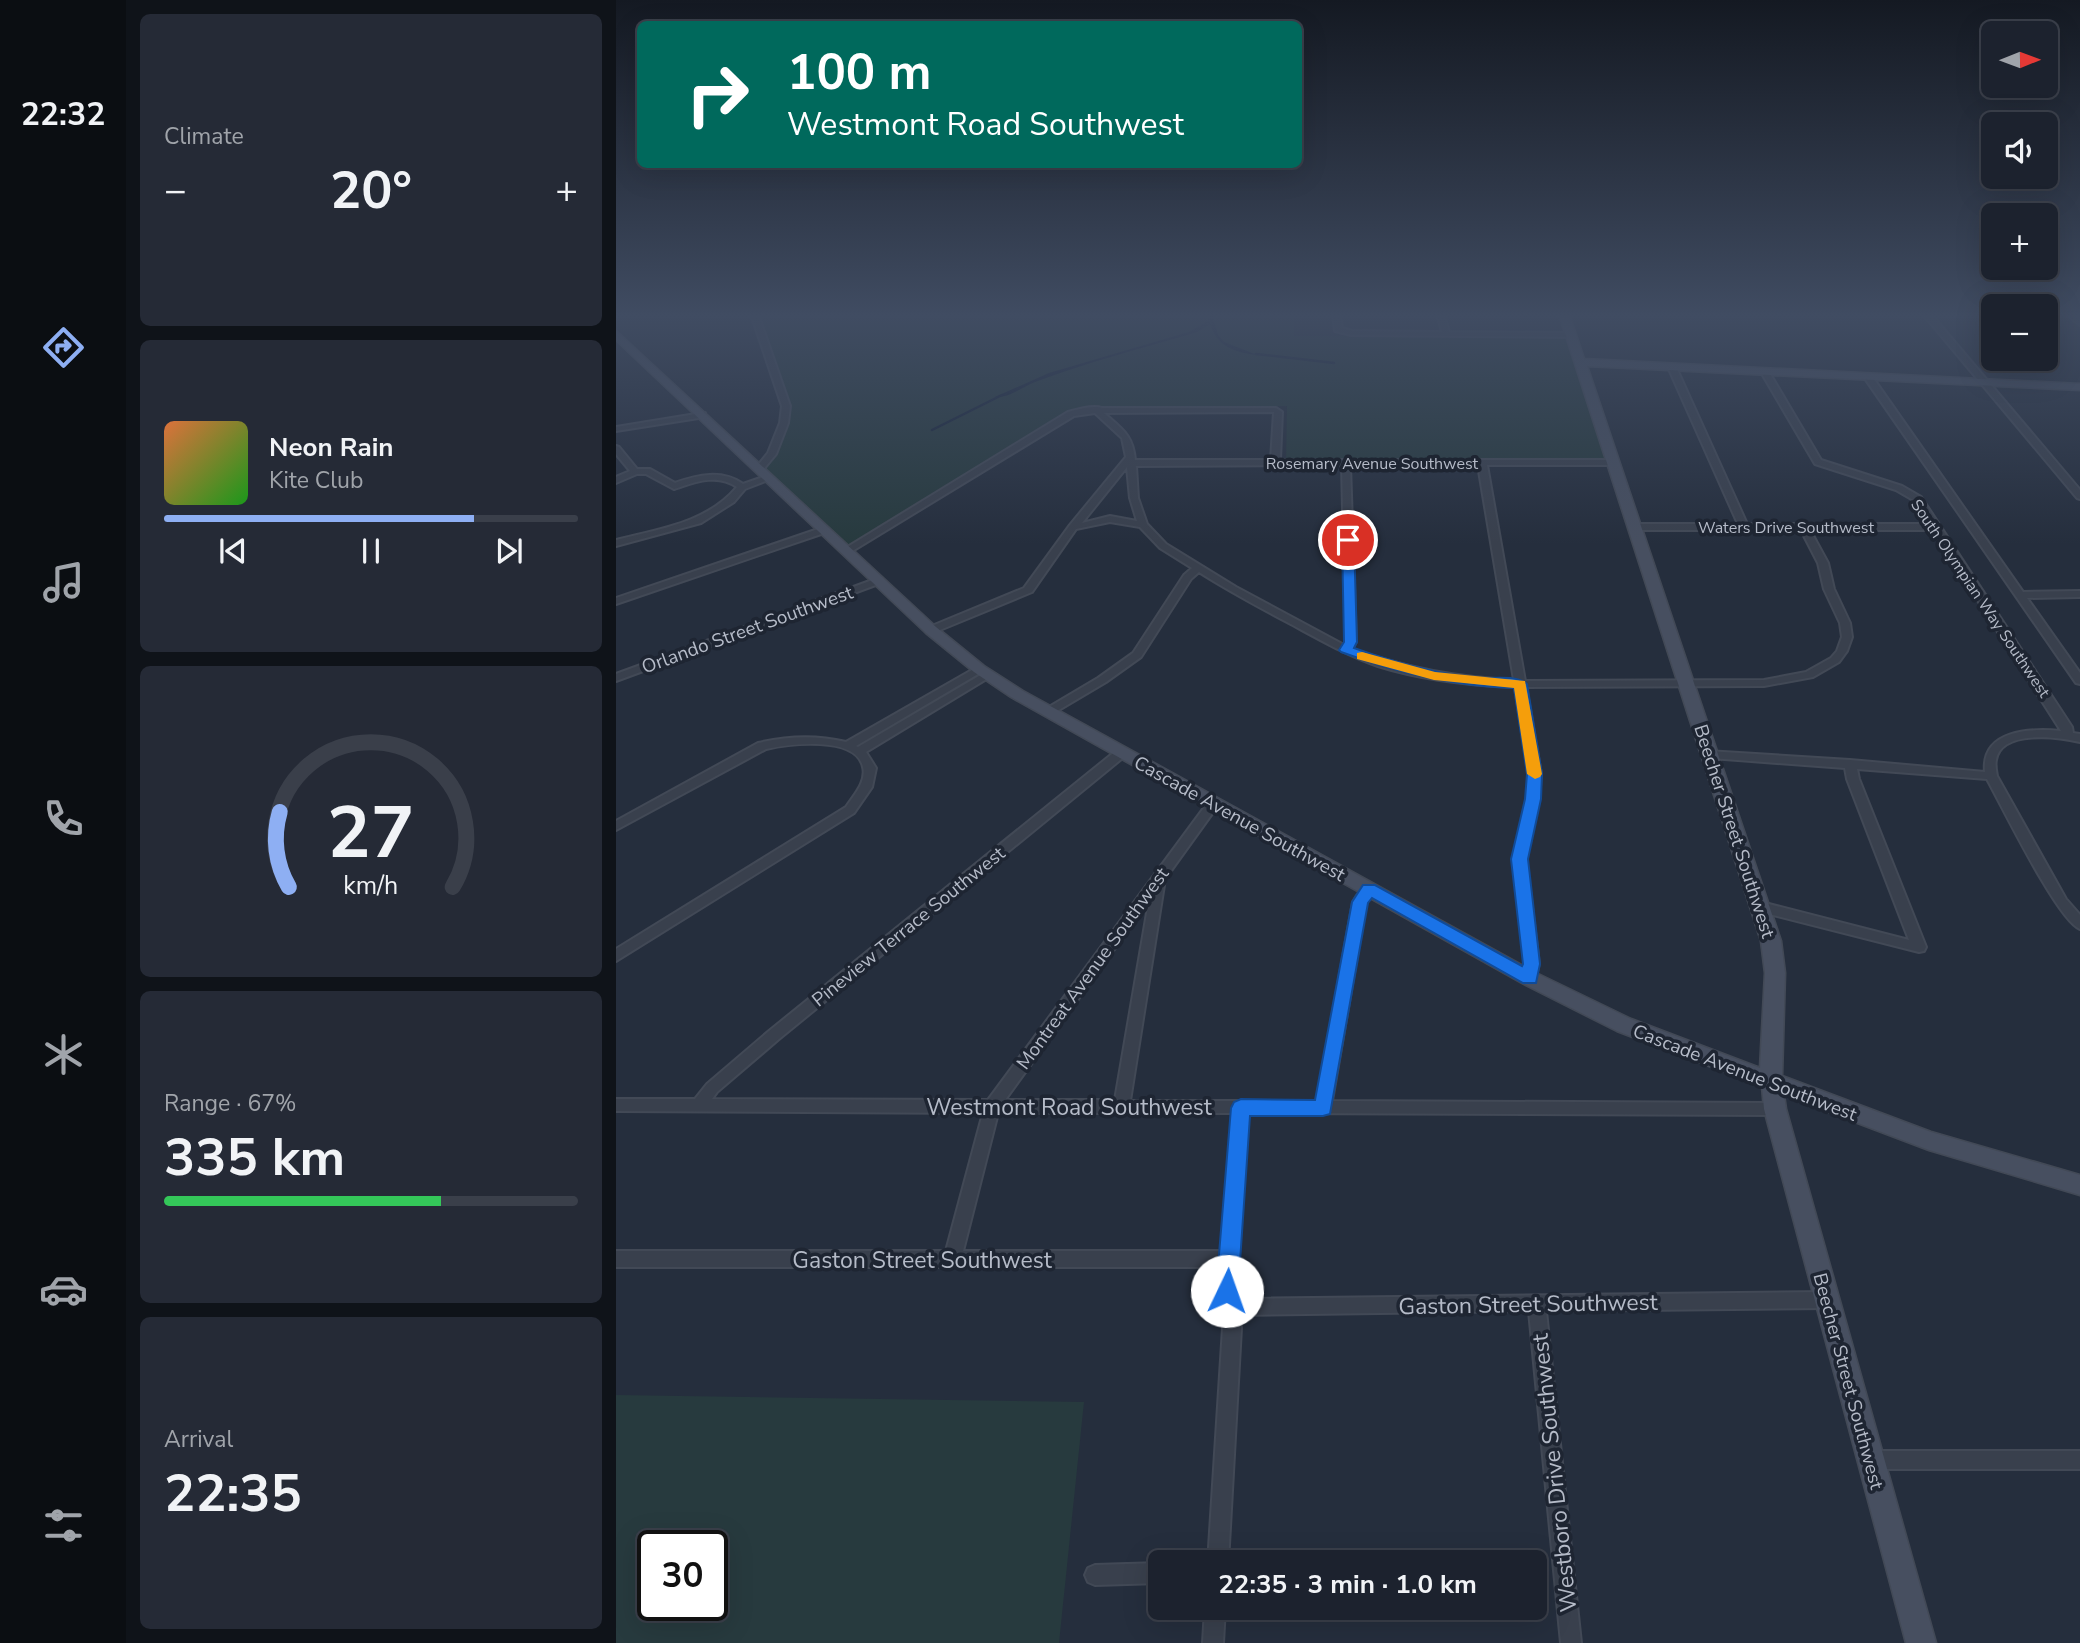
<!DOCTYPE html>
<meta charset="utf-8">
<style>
:root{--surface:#1c222e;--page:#252a36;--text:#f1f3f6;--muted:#a0a4aa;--line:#3a3f4a;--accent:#8eaff3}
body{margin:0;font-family:"Nunito Sans",sans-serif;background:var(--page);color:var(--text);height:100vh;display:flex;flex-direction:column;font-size:26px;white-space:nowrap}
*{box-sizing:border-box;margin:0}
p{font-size:23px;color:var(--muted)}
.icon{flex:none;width:38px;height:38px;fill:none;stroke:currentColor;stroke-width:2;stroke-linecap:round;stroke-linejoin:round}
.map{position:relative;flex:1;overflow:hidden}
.panel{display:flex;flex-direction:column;gap:14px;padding:14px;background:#0f1319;width:490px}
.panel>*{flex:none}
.guide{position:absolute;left:21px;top:21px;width:665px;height:147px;border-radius:10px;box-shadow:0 7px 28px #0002,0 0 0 2px var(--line);background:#00695c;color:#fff;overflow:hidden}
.needle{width:46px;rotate:89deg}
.fabs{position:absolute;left:1365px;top:21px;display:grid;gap:14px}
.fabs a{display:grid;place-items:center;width:77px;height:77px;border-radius:10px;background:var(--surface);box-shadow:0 7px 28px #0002,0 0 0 2px var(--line);font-size:35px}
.speed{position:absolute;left:21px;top:1530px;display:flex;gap:14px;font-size:35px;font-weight:700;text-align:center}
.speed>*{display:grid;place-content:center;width:91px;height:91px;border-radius:50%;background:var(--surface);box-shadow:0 7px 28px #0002,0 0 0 2px var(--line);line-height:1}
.speed .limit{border:4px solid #111;border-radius:10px;background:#fff;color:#111}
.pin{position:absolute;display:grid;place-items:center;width:60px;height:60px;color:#fff;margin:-30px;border:4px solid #fff;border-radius:50%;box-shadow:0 2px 7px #0007}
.me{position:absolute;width:77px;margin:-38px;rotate:3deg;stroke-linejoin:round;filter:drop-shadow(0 0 5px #0008)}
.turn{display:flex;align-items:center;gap:24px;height:147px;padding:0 35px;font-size:32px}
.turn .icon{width:91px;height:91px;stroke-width:2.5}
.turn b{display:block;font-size:49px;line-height:60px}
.big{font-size:52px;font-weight:700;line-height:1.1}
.panel .widget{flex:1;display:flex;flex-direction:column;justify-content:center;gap:10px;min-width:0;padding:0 24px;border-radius:10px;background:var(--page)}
.panel .dial{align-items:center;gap:0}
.dial svg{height:182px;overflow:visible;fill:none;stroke:var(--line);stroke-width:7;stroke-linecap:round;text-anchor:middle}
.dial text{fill:var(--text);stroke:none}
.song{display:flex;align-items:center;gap:21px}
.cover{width:84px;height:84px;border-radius:10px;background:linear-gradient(135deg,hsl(20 70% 55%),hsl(120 70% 35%))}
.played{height:7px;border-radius:4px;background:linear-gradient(90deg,var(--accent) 75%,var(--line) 75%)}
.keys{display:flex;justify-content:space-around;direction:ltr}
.heat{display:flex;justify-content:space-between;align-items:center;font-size:38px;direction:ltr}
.charge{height:10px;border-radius:5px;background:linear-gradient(90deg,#34c759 67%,var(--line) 0)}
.trip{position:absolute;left:532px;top:1550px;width:399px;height:70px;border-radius:10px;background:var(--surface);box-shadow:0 7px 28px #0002,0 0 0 2px var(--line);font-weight:700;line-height:70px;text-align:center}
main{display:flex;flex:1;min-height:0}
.tabs{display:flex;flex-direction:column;width:126px;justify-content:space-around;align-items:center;background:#0b0e12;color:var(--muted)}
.tabs .icon{width:49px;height:49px}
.tabs .on{color:var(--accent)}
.tabs b{font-size:32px;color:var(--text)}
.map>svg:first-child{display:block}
.green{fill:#273a3e;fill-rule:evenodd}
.water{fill:#18243a}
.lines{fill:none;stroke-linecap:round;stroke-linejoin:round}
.stream{stroke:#18243a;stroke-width:2.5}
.street-casing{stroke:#424956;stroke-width:4}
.secondary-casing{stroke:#424956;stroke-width:3}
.street{fill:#39404d;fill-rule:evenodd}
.secondary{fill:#474f60;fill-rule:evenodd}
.route{fill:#1a73e8;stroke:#114b97;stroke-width:2}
.slow{fill:#f59e0b}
.labels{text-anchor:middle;stroke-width:7;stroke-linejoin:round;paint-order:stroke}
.far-street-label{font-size:16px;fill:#b5bbc8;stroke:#1e2532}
.street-label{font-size:19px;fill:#b5bbc8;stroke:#1e2532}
.near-street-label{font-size:23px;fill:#b5bbc8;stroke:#1e2532}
</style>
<main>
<nav class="tabs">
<b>22:32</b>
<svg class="icon on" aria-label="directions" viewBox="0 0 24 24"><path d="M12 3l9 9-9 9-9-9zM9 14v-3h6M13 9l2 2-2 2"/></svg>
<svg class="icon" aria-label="music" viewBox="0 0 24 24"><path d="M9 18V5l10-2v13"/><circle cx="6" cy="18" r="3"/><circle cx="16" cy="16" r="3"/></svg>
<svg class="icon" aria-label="phone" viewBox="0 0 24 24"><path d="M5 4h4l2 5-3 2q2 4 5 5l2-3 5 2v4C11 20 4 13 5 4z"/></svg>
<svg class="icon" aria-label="climate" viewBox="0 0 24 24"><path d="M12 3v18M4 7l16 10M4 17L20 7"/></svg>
<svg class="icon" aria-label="car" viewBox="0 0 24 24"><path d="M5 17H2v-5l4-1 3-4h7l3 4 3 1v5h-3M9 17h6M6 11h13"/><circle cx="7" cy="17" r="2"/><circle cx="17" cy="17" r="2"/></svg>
<svg class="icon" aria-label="filters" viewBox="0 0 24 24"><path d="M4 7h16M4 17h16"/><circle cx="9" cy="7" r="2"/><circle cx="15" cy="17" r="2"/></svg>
</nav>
<section class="panel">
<div class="widget"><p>Climate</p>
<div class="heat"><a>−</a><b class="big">20°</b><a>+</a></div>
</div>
<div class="widget">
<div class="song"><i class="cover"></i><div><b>Neon Rain</b><p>Kite Club</p></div></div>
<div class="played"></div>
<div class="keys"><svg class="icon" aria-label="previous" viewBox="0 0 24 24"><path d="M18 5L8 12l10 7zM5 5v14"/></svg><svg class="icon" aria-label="pause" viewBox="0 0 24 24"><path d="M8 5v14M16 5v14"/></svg><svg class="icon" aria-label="next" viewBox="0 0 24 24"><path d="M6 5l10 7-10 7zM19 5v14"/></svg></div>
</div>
<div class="widget dial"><svg viewBox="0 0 100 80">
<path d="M14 69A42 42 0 1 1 86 69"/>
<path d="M14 69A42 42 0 0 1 10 36" stroke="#8eaff3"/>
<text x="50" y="56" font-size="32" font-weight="700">27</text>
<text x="50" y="72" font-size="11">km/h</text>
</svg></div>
<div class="widget"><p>Range · 67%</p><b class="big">335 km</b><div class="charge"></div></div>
<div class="widget"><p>Arrival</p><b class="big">22:35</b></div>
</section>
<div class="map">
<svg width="1464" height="1643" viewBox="0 0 1464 1643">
<rect width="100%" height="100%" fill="#252e3d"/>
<path class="green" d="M136,314h542v22l271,1 45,124 -324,1 1,-56h-184l-35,9 -220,138 -94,-84c9,-9 23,-21 27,-34 11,-40 -15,-85 -29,-121z
M0,1395l468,7 -25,241h-443zM96,1545v60h-59v-60z"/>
<path class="water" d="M593,314h3l6,21 6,7 33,13c-23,-3 -39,-8 -47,-31l-13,8c-54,16 -109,30 -162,50 -13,5 -26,16 -40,15l54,-24 140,-41 19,-11z"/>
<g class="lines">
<path class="stream" d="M640,354l78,9
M316,430l70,-35"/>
<defs>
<path id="street" d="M135,314h7l32,92 -2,17 -12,31 -14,17 -3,1 -4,-3 13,-16 12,-30 2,-17z
M717,314h7l2,14 10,3 90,1 -5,-18h7l5,18 122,1 4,2 -4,2 -220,-2 -16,-4z
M1307,314h8l149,176v9l-3,-1z
M1450,314h8l6,5v6z
M1053,365l7,2 71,157h183l-15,-23 -19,-11 -81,-26 -54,-92 4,-2 4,2 52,88 81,26 19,11 151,230 1,6 7,1v8c-21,-5 -79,-13 -84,18 -1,4 0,11 1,16l69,123 14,16v14c-22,-8 -78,-123 -93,-150l-130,-10 2,10 67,168 -2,4 -5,1 -158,-40 -5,-2 -2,-3 2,-3 5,-2 148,38 -62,-161 -2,-11 -134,-10 -6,-4 2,-3 143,9 135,12c-4,-42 45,-44 76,-41l-128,-201h-123l18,33 6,26 16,34 2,14 -5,14 -8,11 -26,15 -49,9 -238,1 15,87 -2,25 -13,60 13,105 -5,18h-10l-2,-4 3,-14 -11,-105 13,-60 2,-25 -14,-87c-46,-2 -93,-7 -137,-21 -32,-11 -61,-28 -91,-44 -30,-16 -60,-32 -88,-50l-8,7 -50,78 -35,25 -54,32h-8l-2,-2 2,-2 54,-32 35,-25 51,-78 8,-7 -32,-20 -20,-21 -30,-5 -34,7 -44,63 -97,40h-8v-4l97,-40 46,-63 56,-68 -4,-19 -27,-25 -21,3 -225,137h-6l-2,-2 227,-139c10,-3 26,-7 34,-4h174l6,4 -2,48h336v4l-3,1h-126l38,216 239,-1 42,-8 25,-14 6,-7 5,-14 -2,-14 -16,-34 -6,-26 -17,-33h-166l-5,-3 5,-3h103l-70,-157zM658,412l-3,48h-136c-2,-25 -13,-31 -31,-47zM726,465l4,177 -2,3 -108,-58 -70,-43 -19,-20 -9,-26 -2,-32zM734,465h128l36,215c-57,-2 -109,-12 -162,-31l4,-7zM511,467l3,31 7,23 -27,-5 -28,7z
M1249,375h6l152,217 57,-1v6l-53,1 53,75v11l-4,-1 -212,-306z
M86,413h3v4l-89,14v-4z
M0,446l3,1 18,22h13l25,14c22,-8 47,-14 68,1l26,-9 4,3 -28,11 -11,13 -33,21 -85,23v-6c43,-11 91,-17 121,-53 -20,-14 -42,-5 -63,2l-28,-15h-9l-21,9v-6l14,-6 -14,-17z
M208,527l5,3 -2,2 -211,72v-6z
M262,578l5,3 -2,2 -265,98v-7z
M363,666l4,1 1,2 -1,2 -127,75 2,1 126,-74h8l1,2 -127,77 10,16 -4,19 -18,26 -238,148v-12l230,-142c7,-11 21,-25 17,-40 -7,-32 -75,-23 -97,-18l-150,81v-9l142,-78c30,-7 58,-8 88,-1z
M505,749l4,1 2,3 -2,3 -346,283 -62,53 -5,7 276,1 221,-299 4,-1 6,4 -54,75 -35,222h187l36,-199c5,-8 10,-19 21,-16l1,3 -9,14 -34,198 443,2 5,2 3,4 -3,4 -5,2 -527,-2 -13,178 2,8 590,-7 6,2 3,6 -3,6 -6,2 -281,3 35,332h-20l-32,-332 -290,4 2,13 -13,235h-20l15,-235 -4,-37 1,-24h-604v-16h330l37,-138 -367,-2v-12h79l12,-15 62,-53 348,-281zM533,901l-34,199h-110zM382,1113h235l-11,138h-259z
M1255,1451h209v18h-209l-7,-2 -2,-7 2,-7z
M544,1563v20l-65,2 -7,-3 -3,-7 3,-7 7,-3z
M589,1608h20l-2,35h-20z"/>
<path id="secondary" d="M943,314h10l15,45 496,25v6l-493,-24 194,575 4,32 -3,103 149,56 149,43v20l-151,-45 -145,-55 2,14 150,534h-30l-142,-534 -2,-23 -145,-55 -95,-48 -511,-286 -37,-25 -48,-39 -310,-293v-9l320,296 48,39 39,25 513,282 95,46 129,49 5,-95 -4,-32z"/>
</defs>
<use href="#street" class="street-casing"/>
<use href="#secondary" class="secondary-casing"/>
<use href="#street" class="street"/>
<use href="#secondary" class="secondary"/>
</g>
<linearGradient id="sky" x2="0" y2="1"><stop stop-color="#141922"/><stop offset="0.58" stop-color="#404c62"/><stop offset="1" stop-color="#404c62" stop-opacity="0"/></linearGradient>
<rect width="1464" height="544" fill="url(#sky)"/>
<path class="route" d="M732,536l6,4 3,102 -3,6c39,14 79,25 121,30 14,1 41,-4 52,6l15,90 -1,25 -13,60 12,105 -4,19h-13l-151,-85 -4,5 -38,211 -7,2h-73l-12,175 -3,7 -8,3 -8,-3 -3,-7 15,-183 3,-6 7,-3 74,1 37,-198 11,-17h12l147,81 1,-2 -12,-105 14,-60 2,-25 -13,-86c-61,-2 -116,-15 -173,-36l-2,-2 5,-8 -2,-102z"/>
<path class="slow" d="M746,652l73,20 90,9 17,93 -2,3 -5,2 -8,-5 -13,-86 -80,-8 -77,-21v-6z"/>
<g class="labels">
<g class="far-street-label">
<text x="756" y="469">Rosemary Avenue Southwest</text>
<text x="1170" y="533">Waters Drive Southwest</text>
<text transform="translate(1365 598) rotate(56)" y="6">South Olympian Way Southwest</text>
</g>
<g class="street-label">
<text transform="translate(131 629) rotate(-20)" y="7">Orlando Street Southwest</text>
<text transform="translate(624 818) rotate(29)" y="7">Cascade Avenue Southwest</text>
<text transform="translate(1119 831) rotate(72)" y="7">Beecher Street Southwest</text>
<text transform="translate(292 926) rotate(-39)" y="7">Pineview Terrace Southwest</text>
<text transform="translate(476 968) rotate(-54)" y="7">Montreat Avenue Southwest</text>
<text transform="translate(1129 1072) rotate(21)" y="7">Cascade Avenue Southwest</text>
<text transform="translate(1233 1381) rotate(75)" y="7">Beecher Street Southwest</text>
</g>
<g class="near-street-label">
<text x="453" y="1115">Westmont Road Southwest</text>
<text x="306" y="1268">Gaston Street Southwest</text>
<text transform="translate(912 1304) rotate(-1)" y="8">Gaston Street Southwest</text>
<text transform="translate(938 1473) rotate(-96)" y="8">Westboro Drive Southwest</text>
</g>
</g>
</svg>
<div class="fabs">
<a><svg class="needle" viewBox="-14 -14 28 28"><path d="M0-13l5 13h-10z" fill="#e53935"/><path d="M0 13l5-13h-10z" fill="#a0a4aa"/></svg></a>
<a><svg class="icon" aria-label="sound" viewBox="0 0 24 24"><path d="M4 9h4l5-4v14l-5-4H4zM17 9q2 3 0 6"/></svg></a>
<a>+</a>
<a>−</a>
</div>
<div class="speed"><div class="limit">30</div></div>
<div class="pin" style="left:732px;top:540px;background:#d93025"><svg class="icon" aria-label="arrive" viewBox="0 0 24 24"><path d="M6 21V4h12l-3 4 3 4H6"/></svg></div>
<svg class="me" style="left:611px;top:1291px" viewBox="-20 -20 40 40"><circle r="19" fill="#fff"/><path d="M0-13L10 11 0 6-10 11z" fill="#1a73e8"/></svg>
<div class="trip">22:35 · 3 min · 1.0 km</div>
<div class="guide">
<div class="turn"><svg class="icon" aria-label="right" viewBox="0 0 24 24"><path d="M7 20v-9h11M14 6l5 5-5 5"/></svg><div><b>100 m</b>Westmont Road Southwest</div></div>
</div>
</div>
</main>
